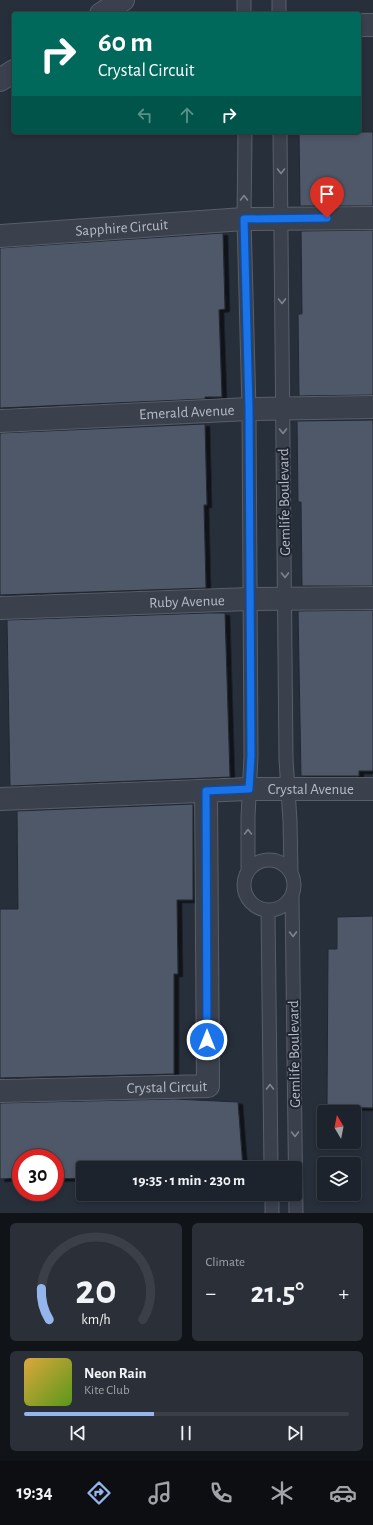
<!DOCTYPE html>
<meta charset="utf-8">
<style>
:root{--surface:#1d232c;--page:#2a2f38;--text:#f1f3f6;--muted:#a0a4a9;--line:#3b4048;--accent:#95b6ed}
body{margin:0;font-family:"Alegreya Sans",sans-serif;background:var(--page);color:var(--text);height:100vh;display:flex;flex-direction:column;font-size:15px;white-space:nowrap}
*{box-sizing:border-box;margin:0}
p{font-size:13px;color:var(--muted)}
.icon{flex:none;width:22px;height:22px;fill:none;stroke:currentColor;stroke-width:2;stroke-linecap:round;stroke-linejoin:round}
.map{position:relative;height:1213px;overflow:hidden}
.sheet{display:flex;flex-direction:column;gap:10px;padding:10px;background:#101318;flex:1}
.sheet>*{flex:none}
.banner{position:absolute;left:12px;top:12px;width:349px;height:122px;border-radius:4px;box-shadow:0 2px 6px #0003,0 0 0 1px var(--line);background:#00695c;color:#fff;overflow:hidden}
.needle{width:26px;rotate:350deg}
.buttons{position:absolute;left:317px;top:1105px;display:grid;gap:8px}
.buttons a{display:grid;place-items:center;width:44px;height:44px;border-radius:4px;background:var(--surface);box-shadow:0 2px 6px #0003,0 0 0 1px var(--line);font-size:20px}
.speed{position:absolute;left:12px;top:1149px;display:flex;gap:8px;font-size:20px;font-weight:700;text-align:center}
.speed>*{display:grid;place-content:center;width:52px;height:52px;border-radius:50%;background:var(--surface);box-shadow:0 2px 6px #0003,0 0 0 1px var(--line);line-height:1}
.speed .limit{border:6px solid #d22;background:#fff;color:#111}
.pin{position:absolute;display:grid;place-items:center;width:34px;height:34px;color:#fff;margin:-41px -17px;border-radius:50% 50% 50% 0;rotate:-45deg;box-shadow:0 0 4px #0007}
.pin .icon{rotate:45deg}
.me{position:absolute;width:44px;margin:-22px;rotate:0deg;stroke-linejoin:round;filter:drop-shadow(0 0 3px #0008)}
.turn{display:flex;align-items:center;gap:14px;height:84px;padding:0 20px;font-size:18px}
.turn .icon{width:52px;height:52px;stroke-width:2.5}
.turn b{display:block;font-size:28px;line-height:34px}
.lanes{display:flex;align-items:center;height:38px;padding:0 20px;background:#0003;justify-content:center;gap:20px;direction:ltr}
.lanes .off{opacity:.35}
.big{font-size:30px;font-weight:600;line-height:1.1}
.sheet .card{flex:1;display:flex;flex-direction:column;justify-content:center;gap:6px;min-width:0;padding:0 14px;border-radius:6px;background:var(--page)}
.sheet .dial{align-items:center;gap:0}
.dial svg{height:104px;overflow:visible;fill:none;stroke:var(--line);stroke-width:7;stroke-linecap:round;text-anchor:middle}
.dial text{fill:var(--text);stroke:none}
.song{display:flex;align-items:center;gap:12px}
.cover{width:48px;height:48px;border-radius:6px;background:linear-gradient(135deg,hsl(40 70% 55%),hsl(90 70% 35%))}
.played{height:4px;border-radius:2px;background:linear-gradient(90deg,var(--accent) 40%,var(--line) 40%)}
.keys{display:flex;justify-content:space-around;direction:ltr}
.heat{display:flex;justify-content:space-between;align-items:center;font-size:22px;direction:ltr}
.sheet .tiles{flex:1;display:grid;gap:10px;grid-template-columns:1fr 1fr}
.card:last-child{grid-column:span 2}
.trip{position:absolute;left:76px;top:1161px;width:226px;height:40px;border-radius:4px;background:var(--surface);box-shadow:0 2px 6px #0003,0 0 0 1px var(--line);font-weight:600;line-height:40px;text-align:center}
.menu{display:flex;height:64px;justify-content:space-around;align-items:center;background:#0c0e12;color:var(--muted)}
.menu .icon{width:28px;height:28px}
.menu .on{color:var(--accent)}
.menu b{font-size:18px;color:var(--text)}
.map>svg:first-child{display:block}
.building{fill:#505967;stroke:#212833;filter:url(#shadow)}
.lines{fill:none;stroke-linecap:round;stroke-linejoin:round}
.service-casing{stroke:#585f6a;stroke-width:15}
.minor-casing{stroke:#585f6a;stroke-width:24}
.service{stroke:#3a414c;stroke-width:13}
.minor{stroke:#3a414c;stroke-width:22}
.oneway{stroke:#7e8590}
.route-casing{stroke:#114b97;stroke-width:10}
.route{stroke:#1a73e8;stroke-width:7}
.labels{text-anchor:middle;stroke-width:4;stroke-linejoin:round;paint-order:stroke}
.street-label{font-size:15px;fill:#b6bcc7;stroke:#1f2631}
</style>
<div class="map">
<svg width="373" height="1213" viewBox="0 0 373 1213">
<defs>
<filter id="shadow"><feDropShadow dx="4.5" dy="2.5" stdDeviation="0" flood-color="#0009"/></filter>
</defs>
<rect width="100%" height="100%" fill="#272f3b"/>
<path class="building" d="M299,132h74v74h-73z
M373,230v165l-74,1 -1,-82h4l-1,-83z
M223,233l2,76 -6,1 3,87h-17v2l-205,9v-160z
M373,420v166h-71l-1,-84h-3l-1,-81z
M205,424l2,81h-3l2,83 -206,7v-162z
M373,610v161h-14v5h-58l-3,-165z
M207,613h18l5,164 -220,9 -3,-166z
M193,804v96h-16l1,74h-4v100l-174,4v-169h18l-1,-98z
M373,916v192l-46,-1 1,-158h9v-32z
M174,1099l64,3 5,66h-160v10l-28,1v-21h-34v20l-21,1v-76z"/>
<g class="lines">
<defs>
<path id="service" d="M244,0v14
M279,0v14
M245,132l-1,87 5,190 2,347 -3,61v54
M280,132l6,627 4,62 1,50
M244 885a25 25 0 1 1 50 0a25 25 0 1 1-50 0Z
M292,895l4,318
M268,910l3,258
M272,1194v19"/>
<g id="minor">
<path d="M101,14l22,-14"/>
<path d="M359,25h14"/>
<path d="M0,80l14,-9"/>
<path id="s1" d="M0,236l244,-17 129,-1"/>
<path id="s2" d="M0,421l249,-12 124,-2"/>
<path id="s3" d="M0,608l250,-9 123,-1"/>
<path id="s4" d="M0,799l249,-10h124"/>
<path id="s5" d="M0,1091l208,-5 -2,-295"/>
</g>
</defs>
<use href="#service" class="service-casing"/>
<use href="#minor" class="minor-casing"/>
<use href="#service" class="service"/>
<use href="#minor" class="minor"/>
</g>
<defs><path id="oneway-chevron" d="M-2-3.5L2.5 0L-2 3.5" fill="none" stroke-width="1.6" stroke-linecap="round" stroke-linejoin="round"/></defs>
<g class="oneway">
<use href="#oneway-chevron" transform="translate(281 171) rotate(90)"/>
<use href="#oneway-chevron" transform="translate(244 198) rotate(-90)"/>
<use href="#oneway-chevron" transform="translate(282 301) rotate(89)"/>
<use href="#oneway-chevron" transform="translate(283 431) rotate(89)"/>
<use href="#oneway-chevron" transform="translate(285 575) rotate(89)"/>
<use href="#oneway-chevron" transform="translate(248 832) rotate(-90)"/>
<use href="#oneway-chevron" transform="translate(293 934) rotate(89)"/>
<use href="#oneway-chevron" transform="translate(270 1087) rotate(-91)"/>
<use href="#oneway-chevron" transform="translate(295 1134) rotate(89)"/>
</g>
<g class="lines">
<defs>
<path id="route" d="M207,1040l-1,-249 43,-2 2,-33 -2,-347 -5,-190 83,-1"/>
</defs>
<use href="#route" class="route-casing"/>
<use href="#route" class="route"/>
</g>
<g class="labels">
<g class="street-label">
<text dy="5" stroke="none"><textPath href="#s1" startOffset="122">Sapphire Circuit</textPath></text>
<text dy="5" stroke="none"><textPath href="#s2" startOffset="187">Emerald Avenue</textPath></text>
<text transform="translate(284 502) rotate(-91)" y="5">Gemlife Boulevard</text>
<text dy="5" stroke="none"><textPath href="#s3" startOffset="187">Ruby Avenue</textPath></text>
<text dy="5" stroke="none"><textPath href="#s4" startOffset="311">Crystal Avenue</textPath></text>
<text transform="translate(294 1054) rotate(-91)" y="5">Gemlife Boulevard</text>
<text dy="5" stroke="none"><textPath href="#s5" startOffset="167">Crystal Circuit</textPath></text>
</g>
</g>
</svg>
<div class="buttons">
<a><svg class="needle" viewBox="-14 -14 28 28"><path d="M0-13l5 13h-10z" fill="#e53935"/><path d="M0 13l5-13h-10z" fill="#a0a4a9"/></svg></a>
<a><svg class="icon" aria-label="layers" viewBox="0 0 24 24"><path d="M12 4l9 5-9 5-9-5zM3 14l9 5 9-5"/></svg></a>
</div>
<div class="speed"><div class="limit">30</div></div>
<div class="pin" style="left:327px;top:218px;background:#d93025"><svg class="icon" aria-label="arrive" viewBox="0 0 24 24"><path d="M6 21V4h12l-3 4 3 4H6"/></svg></div>
<svg class="me" style="left:207px;top:1040px" viewBox="-20 -20 40 40"><circle r="17" fill="#1a73e8" stroke="#fff" stroke-width="3"/><path d="M0-11L8 9 0 5-8 9z" fill="#fff"/></svg>
<div class="trip">19:35 · 1 min · 230 m</div>
<div class="banner">
<div class="turn"><svg class="icon" aria-label="right" viewBox="0 0 24 24"><path d="M7 20v-9h11M14 6l5 5-5 5"/></svg><div><b>60 m</b>Crystal Circuit</div></div>
<div class="lanes"><svg class="icon off" aria-label="left" viewBox="0 0 24 24"><path d="M17 20v-9H6M10 6l-5 5 5 5"/></svg><svg class="icon off" aria-label="ahead" viewBox="0 0 24 24"><path d="M12 20V5M6 11l6-6 6 6"/></svg><svg class="icon" aria-label="right" viewBox="0 0 24 24"><path d="M7 20v-9h11M14 6l5 5-5 5"/></svg></div>
</div>
</div>
<section class="sheet">
<div class="tiles">
<div class="card dial"><svg viewBox="0 0 100 80">
<path d="M14 69A42 42 0 1 1 86 69"/>
<path d="M14 69A42 42 0 0 1 8 45" stroke="#95b6ed"/>
<text x="50" y="56" font-size="32" font-weight="700">20</text>
<text x="50" y="72" font-size="11">km/h</text>
</svg></div>
<div class="card"><p>Climate</p>
<div class="heat"><a>−</a><b class="big">21.5°</b><a>+</a></div>
</div>
<div class="card">
<div class="song"><i class="cover"></i><div><b>Neon Rain</b><p>Kite Club</p></div></div>
<div class="played"></div>
<div class="keys"><svg class="icon" aria-label="previous" viewBox="0 0 24 24"><path d="M18 5L8 12l10 7zM5 5v14"/></svg><svg class="icon" aria-label="pause" viewBox="0 0 24 24"><path d="M8 5v14M16 5v14"/></svg><svg class="icon" aria-label="next" viewBox="0 0 24 24"><path d="M6 5l10 7-10 7zM19 5v14"/></svg></div>
</div>
</div>
</section>
<nav class="menu">
<b>19:34</b>
<svg class="icon on" aria-label="directions" viewBox="0 0 24 24"><path d="M12 3l9 9-9 9-9-9zM9 14v-3h6M13 9l2 2-2 2"/></svg>
<svg class="icon" aria-label="music" viewBox="0 0 24 24"><path d="M9 18V5l10-2v13"/><circle cx="6" cy="18" r="3"/><circle cx="16" cy="16" r="3"/></svg>
<svg class="icon" aria-label="phone" viewBox="0 0 24 24"><path d="M5 4h4l2 5-3 2q2 4 5 5l2-3 5 2v4C11 20 4 13 5 4z"/></svg>
<svg class="icon" aria-label="climate" viewBox="0 0 24 24"><path d="M12 3v18M4 7l16 10M4 17L20 7"/></svg>
<svg class="icon" aria-label="car" viewBox="0 0 24 24"><path d="M5 17H2v-5l4-1 3-4h7l3 4 3 1v5h-3M9 17h6M6 11h13"/><circle cx="7" cy="17" r="2"/><circle cx="17" cy="17" r="2"/></svg>
</nav>
